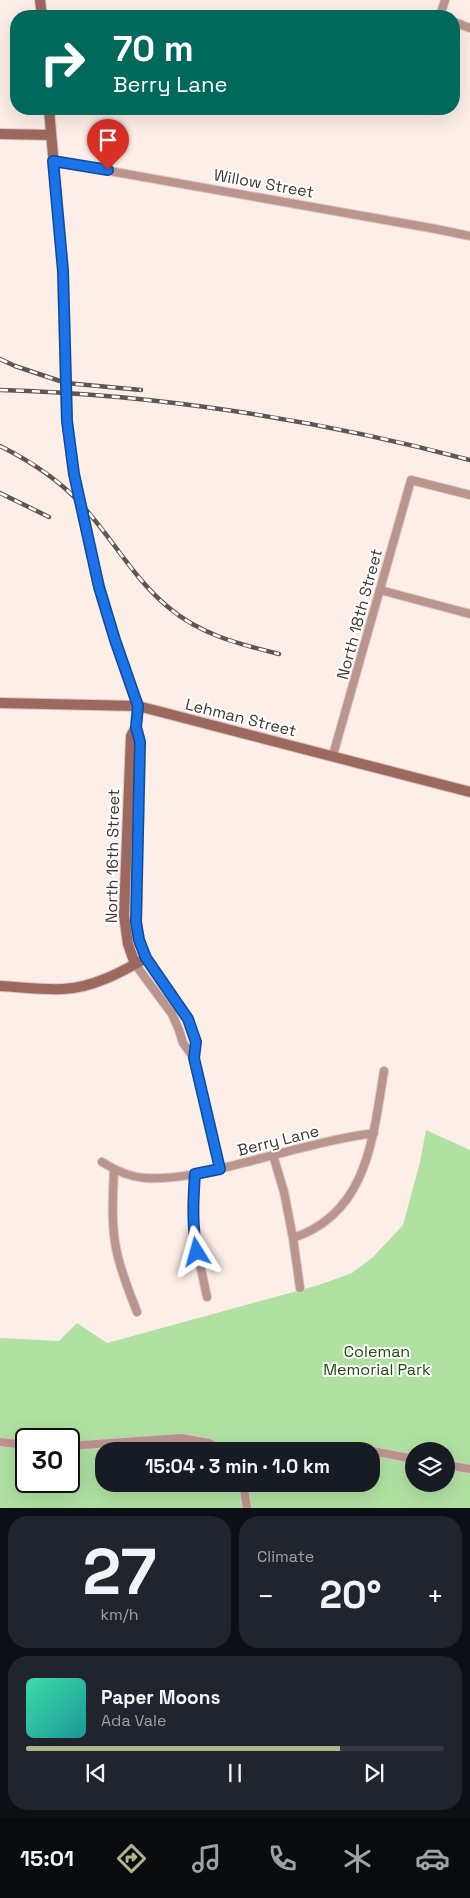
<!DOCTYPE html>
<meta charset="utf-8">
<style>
:root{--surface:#171b24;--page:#20242c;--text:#f1f3f6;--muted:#9ea1a6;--line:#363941;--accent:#afb58d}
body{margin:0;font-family:"Space Grotesk",sans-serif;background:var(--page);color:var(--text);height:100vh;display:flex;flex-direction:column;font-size:19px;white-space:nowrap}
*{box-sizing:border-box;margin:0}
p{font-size:16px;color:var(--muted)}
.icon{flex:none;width:28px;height:28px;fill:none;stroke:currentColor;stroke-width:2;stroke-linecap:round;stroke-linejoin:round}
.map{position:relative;height:1508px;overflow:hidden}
.side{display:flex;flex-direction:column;gap:8px;padding:8px;background:#0d0f14;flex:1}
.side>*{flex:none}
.banner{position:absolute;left:10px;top:10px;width:450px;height:105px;border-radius:20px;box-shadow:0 5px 20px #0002;background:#00695c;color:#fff;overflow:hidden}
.fabs{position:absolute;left:405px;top:1442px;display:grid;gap:10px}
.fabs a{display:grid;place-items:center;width:50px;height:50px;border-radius:50%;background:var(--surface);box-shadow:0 5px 20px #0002;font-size:25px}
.speed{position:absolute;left:15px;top:1428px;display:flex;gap:10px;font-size:25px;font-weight:700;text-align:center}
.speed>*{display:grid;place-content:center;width:65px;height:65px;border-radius:50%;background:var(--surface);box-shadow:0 5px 20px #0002;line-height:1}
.speed .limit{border:2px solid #111;border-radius:8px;background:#fff;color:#111}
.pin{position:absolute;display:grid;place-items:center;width:42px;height:42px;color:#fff;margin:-51px -21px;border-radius:50% 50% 50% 0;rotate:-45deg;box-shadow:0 0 5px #0007}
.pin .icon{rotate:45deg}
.me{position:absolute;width:55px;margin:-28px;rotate:352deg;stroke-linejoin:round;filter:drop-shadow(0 0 4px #0008)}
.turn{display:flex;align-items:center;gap:18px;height:105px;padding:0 20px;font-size:22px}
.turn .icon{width:65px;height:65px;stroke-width:2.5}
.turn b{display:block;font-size:35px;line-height:42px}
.big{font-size:38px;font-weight:700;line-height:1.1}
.side .tile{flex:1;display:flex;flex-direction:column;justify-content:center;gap:8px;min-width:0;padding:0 18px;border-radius:20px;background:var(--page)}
.side .dial{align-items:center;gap:0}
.dial b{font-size:65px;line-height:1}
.song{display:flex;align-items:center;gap:15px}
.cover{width:60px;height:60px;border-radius:8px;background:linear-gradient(135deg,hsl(160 70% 55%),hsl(180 70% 35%))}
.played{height:5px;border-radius:2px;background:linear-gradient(90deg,var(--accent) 75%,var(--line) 75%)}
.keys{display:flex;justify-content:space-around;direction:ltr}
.heat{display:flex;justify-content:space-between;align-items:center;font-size:28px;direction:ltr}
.side .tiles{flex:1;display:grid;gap:8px;grid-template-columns:1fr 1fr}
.tile:last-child{grid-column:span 2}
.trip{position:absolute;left:95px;top:1442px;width:285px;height:50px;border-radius:20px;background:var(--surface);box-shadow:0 5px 20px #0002;font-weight:700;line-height:50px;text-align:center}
.tab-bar{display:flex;height:80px;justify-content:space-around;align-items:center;background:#090b0e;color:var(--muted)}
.tab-bar .icon{width:35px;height:35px}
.tab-bar .current{color:var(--accent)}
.tab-bar b{font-size:22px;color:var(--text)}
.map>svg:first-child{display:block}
.green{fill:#b0e1a2;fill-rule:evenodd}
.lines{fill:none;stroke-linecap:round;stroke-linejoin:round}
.street-casing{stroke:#d8c9c4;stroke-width:10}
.secondary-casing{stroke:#d8c9c4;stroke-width:12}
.street{stroke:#ba958e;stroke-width:8}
.secondary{stroke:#9d685e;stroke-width:10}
.rail-casing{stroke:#5e5652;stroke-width:4.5}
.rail{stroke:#fff;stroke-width:2.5;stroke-dasharray:8;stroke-linecap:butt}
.route-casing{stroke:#114b97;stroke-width:12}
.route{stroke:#1a73e8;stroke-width:9}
.labels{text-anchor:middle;stroke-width:4;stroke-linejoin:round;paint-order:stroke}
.street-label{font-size:16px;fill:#3e3734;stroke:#fff}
.park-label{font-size:16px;fill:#1c4b08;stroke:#fff}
</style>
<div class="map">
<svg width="470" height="1508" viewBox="0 0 470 1508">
<rect width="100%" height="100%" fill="#feeee8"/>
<path class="green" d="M426,1130l44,20v358h-470v-170l59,3 18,-18 30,20 212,-58 33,-12 21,-16 30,-32 17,-63zM26,1439h43v42h-43zM104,1451h267v33h-267zM414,1451h32v33h-32z"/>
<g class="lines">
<defs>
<path id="street" d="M440,16l5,-16
M454,22l16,6
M53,161l383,68 34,7
M380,590l90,24
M333,755l78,-275 59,15
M146,958l42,61 8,23 -2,16 26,111
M135,964l37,50 7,16 4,13 11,15
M273,1155l11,37 9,46c75,-25 80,-101 91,-167
M102,1162c14,9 27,15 43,16 35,2 69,-8 102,-16 42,-11 84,-23 127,-29
M114,1169c-1,26 -3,54 2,79 4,22 13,43 21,64
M195,1174l-2,58 14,65
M293,1238l7,50
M0,1442l26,3
M69,1446l112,-8 28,5 17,8
M233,1451l33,-1 106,1 42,8
M446,1465l24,4
M243,1484l4,24"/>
<path id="secondary" d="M40,0l2,16
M0,134l51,1
M0,703l138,3 332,86
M135,964l-7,-20 -4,-29 7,-179 5,-9
M0,986c21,1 42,4 63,3 29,-1 59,-17 83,-31l-7,-18 -3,-18 4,-180 -4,-15 2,-21 -23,-66 -16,-53 -25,-113 -7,-53 -4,-150 -14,-162"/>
</defs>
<use href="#street" class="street-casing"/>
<use href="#secondary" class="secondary-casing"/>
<use href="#street" class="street"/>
<use href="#secondary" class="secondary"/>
<defs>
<path id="rail" d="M0,359l15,7 51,17 75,7
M0,390c155,4 320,30 470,70
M0,446c30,15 57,32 80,57 31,33 53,75 88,104 33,28 71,37 111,47
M0,493l49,24"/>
</defs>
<use href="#rail" class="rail-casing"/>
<use href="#rail" class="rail"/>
</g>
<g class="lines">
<defs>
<path id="route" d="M108,170l-55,-9 10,110 4,150 7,53 25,113 16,53 23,66 -2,21 4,15 -4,180 3,18 7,18 42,61 8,23 -2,16 26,111 -25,5c-2,27 -3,51 2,78"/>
</defs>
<use href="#route" class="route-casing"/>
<use href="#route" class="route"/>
</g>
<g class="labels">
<g class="street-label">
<text transform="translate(264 183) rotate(10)" y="6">Willow Street</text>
<text transform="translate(359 614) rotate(-75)" y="6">North 18th Street</text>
<text transform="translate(241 717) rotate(14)" y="6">Lehman Street</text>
<text transform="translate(112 856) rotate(-89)" y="6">North 16th Street</text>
<text transform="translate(278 1140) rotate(-14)" y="6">Berry Lane</text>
</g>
<g class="park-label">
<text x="377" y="1357">Coleman<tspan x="377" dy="18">Memorial Park</tspan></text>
</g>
</g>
</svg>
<div class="fabs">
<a><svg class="icon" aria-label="layers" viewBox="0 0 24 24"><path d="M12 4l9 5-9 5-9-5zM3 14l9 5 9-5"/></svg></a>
</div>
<div class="speed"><div class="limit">30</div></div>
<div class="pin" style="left:108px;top:170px;background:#d93025"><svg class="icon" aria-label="arrive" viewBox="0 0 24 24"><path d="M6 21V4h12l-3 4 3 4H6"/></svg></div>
<svg class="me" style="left:197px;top:1252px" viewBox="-20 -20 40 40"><path d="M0-17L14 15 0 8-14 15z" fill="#1a73e8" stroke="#fff" stroke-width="4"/></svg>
<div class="trip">15:04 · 3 min · 1.0 km</div>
<div class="banner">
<div class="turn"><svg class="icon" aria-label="right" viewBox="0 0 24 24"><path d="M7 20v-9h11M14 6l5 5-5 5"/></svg><div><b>70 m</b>Berry Lane</div></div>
</div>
</div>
<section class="side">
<div class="tiles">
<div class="tile dial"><b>27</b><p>km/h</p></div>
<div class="tile"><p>Climate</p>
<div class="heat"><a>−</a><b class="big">20°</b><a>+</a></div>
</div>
<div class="tile">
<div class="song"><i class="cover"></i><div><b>Paper Moons</b><p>Ada Vale</p></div></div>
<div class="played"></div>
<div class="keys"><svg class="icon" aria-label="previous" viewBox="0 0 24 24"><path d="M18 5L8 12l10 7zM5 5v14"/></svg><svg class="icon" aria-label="pause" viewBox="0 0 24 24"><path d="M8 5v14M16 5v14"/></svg><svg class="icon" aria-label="next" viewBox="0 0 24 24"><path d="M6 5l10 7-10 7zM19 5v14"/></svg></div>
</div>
</div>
</section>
<nav class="tab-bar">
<b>15:01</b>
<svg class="icon current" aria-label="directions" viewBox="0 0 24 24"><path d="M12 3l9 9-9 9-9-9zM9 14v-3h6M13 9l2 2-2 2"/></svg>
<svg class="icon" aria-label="music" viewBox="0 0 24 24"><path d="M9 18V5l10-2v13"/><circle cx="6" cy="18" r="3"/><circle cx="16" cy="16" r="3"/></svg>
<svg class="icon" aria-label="phone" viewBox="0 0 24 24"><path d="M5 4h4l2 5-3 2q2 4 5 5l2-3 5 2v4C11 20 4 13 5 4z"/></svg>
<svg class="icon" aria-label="climate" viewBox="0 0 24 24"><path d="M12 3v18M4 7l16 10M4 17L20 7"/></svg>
<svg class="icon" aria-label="car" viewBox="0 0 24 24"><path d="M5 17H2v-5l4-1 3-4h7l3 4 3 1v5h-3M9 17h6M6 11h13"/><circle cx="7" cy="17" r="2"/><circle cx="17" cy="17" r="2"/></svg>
</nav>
